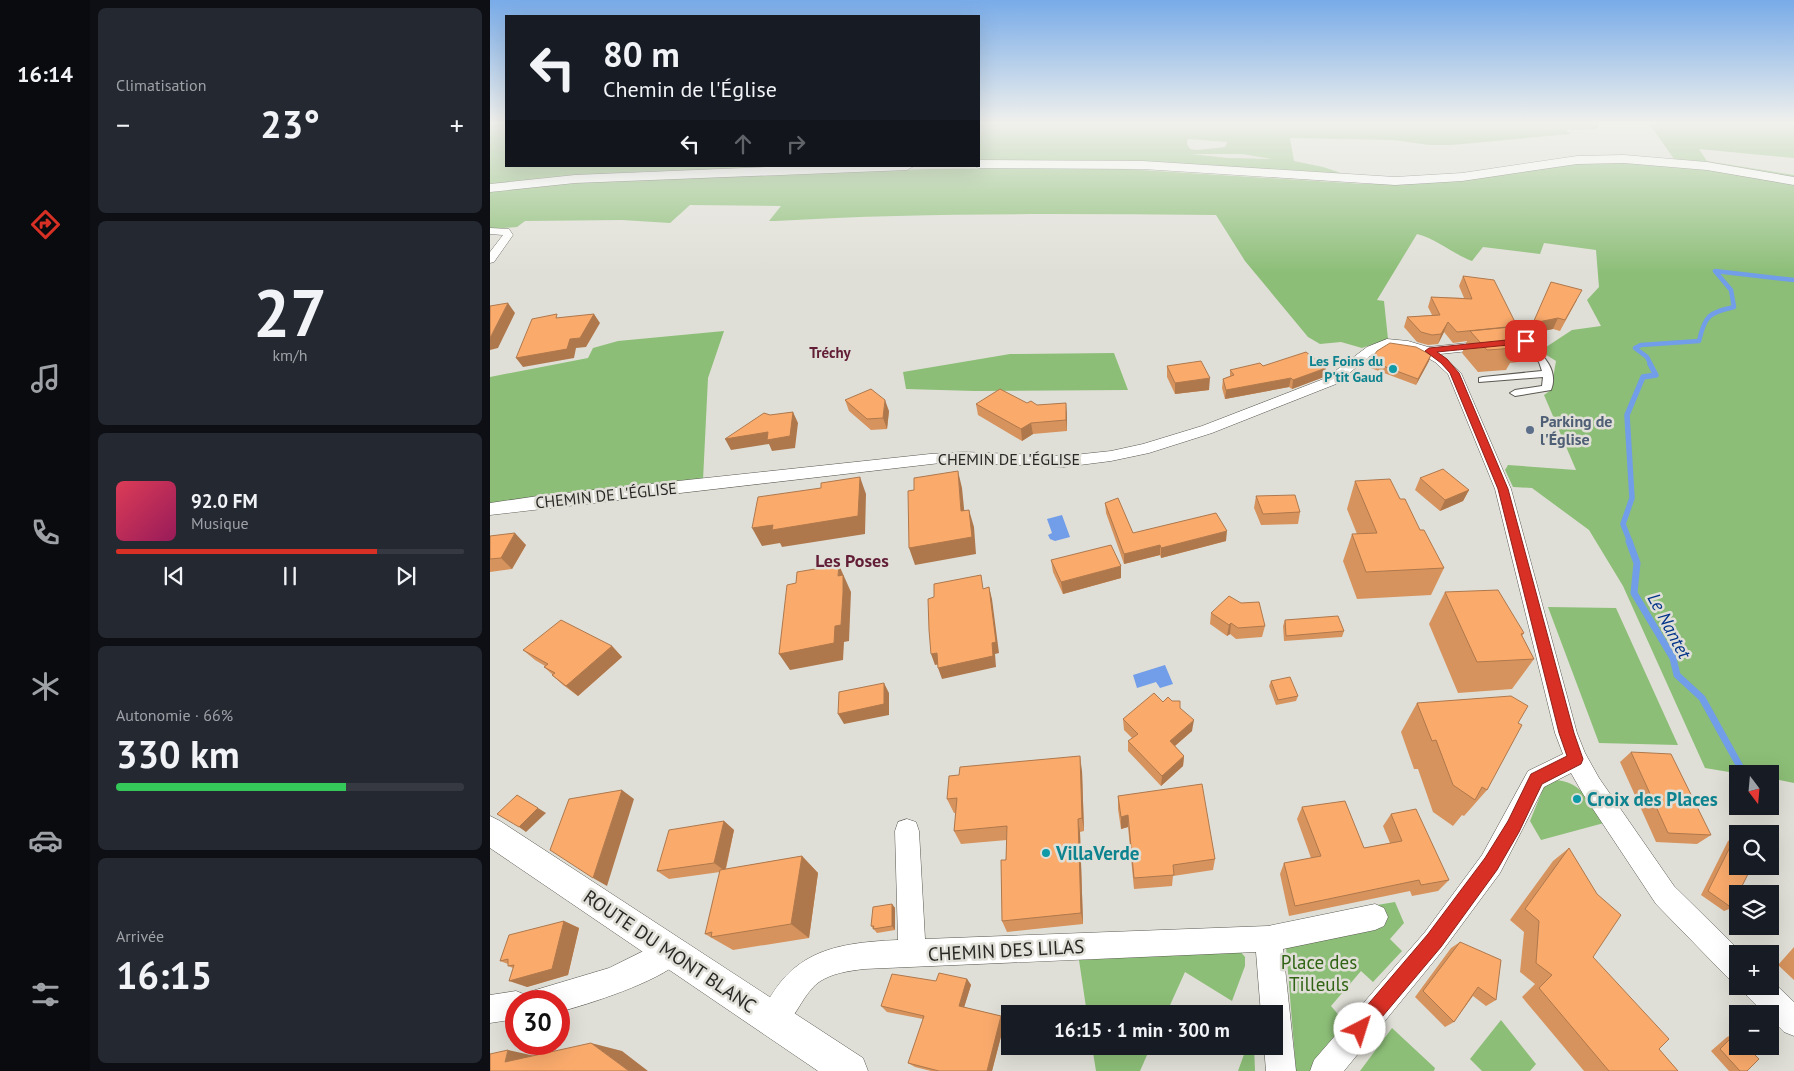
<!DOCTYPE html>
<html lang="fr">
<meta charset="utf-8">
<style>
:root{--surface:#171b24;--page:#242831;--text:#f1f3f6;--muted:#9ea1a6;--line:#363941;--accent:#d93025}
body{margin:0;font-family:"PT Sans",sans-serif;background:var(--page);color:var(--text);height:100vh;display:flex;flex-direction:column;font-size:19px;white-space:nowrap}
*{box-sizing:border-box;margin:0}
p{font-size:16px;color:var(--muted)}
.icon{flex:none;width:28px;height:28px;fill:none;stroke:currentColor;stroke-width:2;stroke-linecap:round;stroke-linejoin:round}
.map{position:relative;flex:1;overflow:hidden}
.sheet{display:flex;flex-direction:column;gap:8px;padding:8px;background:#0d0f14;width:400px}
.sheet>*{flex:none}
.top-card{position:absolute;left:15px;top:15px;width:475px;height:152px;border-radius:0px;box-shadow:0 5px 20px #0002;background:#171b24;color:var(--text);overflow:hidden}
.needle{width:32px;rotate:164deg}
.controls{position:absolute;left:1239px;top:765px;display:grid;gap:10px}
.controls a{display:grid;place-items:center;width:50px;height:50px;border-radius:0px;background:var(--surface);box-shadow:0 5px 20px #0002;font-size:25px}
.speed{position:absolute;left:15px;top:990px;display:flex;gap:10px;font-size:25px;font-weight:700;text-align:center}
.speed>*{display:grid;place-content:center;width:65px;height:65px;border-radius:50%;background:var(--surface);box-shadow:0 5px 20px #0002;line-height:1}
.speed .limit{border:8px solid #d22;background:#fff;color:#111}
.pin{position:absolute;display:grid;place-items:center;width:42px;height:42px;color:#fff;margin:-21px;border-radius:10px;box-shadow:0 2px 8px #0006}
.me{position:absolute;width:55px;margin:-28px;rotate:40deg;stroke-linejoin:round;filter:drop-shadow(0 0 4px #0008)}
.turn{display:flex;align-items:center;gap:18px;height:105px;padding:0 15px;font-size:22px}
.turn .icon{width:65px;height:65px;stroke-width:2.5}
.turn b{display:block;font-size:35px;line-height:42px}
.lanes{display:flex;align-items:center;height:48px;padding:0 15px;background:#0003;justify-content:center;gap:25px;direction:ltr}
.lanes .off{opacity:.35}
.big{font-size:38px;font-weight:800;line-height:1.1}
.sheet .card{flex:1;display:flex;flex-direction:column;justify-content:center;gap:8px;min-width:0;padding:0 18px;border-radius:8px;background:var(--page)}
.sheet .dial{align-items:center;gap:0}
.dial b{font-size:65px;line-height:1}
.song{display:flex;align-items:center;gap:15px}
.cover{width:60px;height:60px;border-radius:8px;background:linear-gradient(135deg,hsl(350 70% 55%),hsl(330 70% 35%))}
.played{height:5px;border-radius:2px;background:linear-gradient(90deg,var(--accent) 75%,var(--line) 75%)}
.keys{display:flex;justify-content:space-around;direction:ltr}
.heat{display:flex;justify-content:space-between;align-items:center;font-size:28px;direction:ltr}
.charge{height:8px;border-radius:4px;background:linear-gradient(90deg,#34c759 66%,var(--line) 0)}
.trip{position:absolute;left:511px;top:1005px;width:282px;height:50px;border-radius:0px;background:var(--surface);box-shadow:0 5px 20px #0002;font-weight:800;line-height:50px;text-align:center}
main{display:flex;flex:1;min-height:0}
.tabs{display:flex;flex-direction:column;width:90px;justify-content:space-around;align-items:center;background:#090b0e;color:var(--muted)}
.tabs .icon{width:35px;height:35px}
.tabs .current{color:var(--accent)}
.tabs b{font-size:22px;color:var(--text)}
.map>svg:first-child{display:block}
.green{fill:#8cbe77;fill-rule:evenodd}
.water{fill:#719de9}
.lines{fill:none;stroke-linecap:round;stroke-linejoin:round}
.stream-far3{stroke:#719de9;stroke-width:4.5}
.stream-far2{stroke:#719de9;stroke-width:5.5}
.stream-far1{stroke:#719de9;stroke-width:7}
.stream{stroke:#719de9;stroke-width:9}
.pedestrian-casing{stroke:#595851;stroke-width:2}
.minor-casing{stroke:#595851;stroke-width:1}
.tertiary-casing{stroke:#595851;stroke-width:1}
.primary-casing{stroke:#595851;stroke-width:1}
.pedestrian{fill:#fff;fill-rule:evenodd}
.minor{fill:#fff;fill-rule:evenodd}
.tertiary{fill:#fff;fill-rule:evenodd}
.primary{fill:#fff;fill-rule:evenodd}
.wall{fill:#d7935d}
.shaded-wall{fill:#af784c}
.building{fill:#faab6c;stroke:#af784c}
.route{fill:#d93025;stroke:#8d1f18}
.culture-dot{fill:#0f9aa8;stroke:#e0dfd7;stroke-width:2}
.service-dot{fill:#5c6f8a;stroke:#e0dfd7;stroke-width:2}
.labels{text-anchor:middle;stroke-width:5;stroke-linejoin:round;paint-order:stroke}
.far-culture-label{font-size:14px;font-weight:bold;fill:#0d838f;stroke:#e0dfd7;text-anchor:end}
.far-neighbourhood-label{font-size:15px;font-weight:bold;fill:#621e37;stroke:#e0dfd7}
.service-label{font-size:16px;font-weight:bold;fill:#4e5e75;stroke:#e0dfd7;text-anchor:start}
.street-label{font-size:16px;fill:#282825;stroke:#e0dfd7}
.neighbourhood-label{font-size:18px;font-weight:bold;fill:#621e37;stroke:#e0dfd7}
.water-label{font-size:18px;font-style:italic;fill:#003389;stroke:#e0dfd7}
.near-culture-label{font-size:19px;font-weight:bold;fill:#0d838f;stroke:#e0dfd7;text-anchor:start}
.near-street-label{font-size:19px;fill:#282825;stroke:#e0dfd7}
.near-park-label{font-size:19px;fill:#306314;stroke:#e0dfd7}
</style>
<main>
<nav class="tabs">
<b>16:14</b>
<svg class="icon current" aria-label="directions" viewBox="0 0 24 24"><path d="M12 3l9 9-9 9-9-9zM9 14v-3h6M13 9l2 2-2 2"/></svg>
<svg class="icon" aria-label="music" viewBox="0 0 24 24"><path d="M9 18V5l10-2v13"/><circle cx="6" cy="18" r="3"/><circle cx="16" cy="16" r="3"/></svg>
<svg class="icon" aria-label="phone" viewBox="0 0 24 24"><path d="M5 4h4l2 5-3 2q2 4 5 5l2-3 5 2v4C11 20 4 13 5 4z"/></svg>
<svg class="icon" aria-label="climate" viewBox="0 0 24 24"><path d="M12 3v18M4 7l16 10M4 17L20 7"/></svg>
<svg class="icon" aria-label="car" viewBox="0 0 24 24"><path d="M5 17H2v-5l4-1 3-4h7l3 4 3 1v5h-3M9 17h6M6 11h13"/><circle cx="7" cy="17" r="2"/><circle cx="17" cy="17" r="2"/></svg>
<svg class="icon" aria-label="filters" viewBox="0 0 24 24"><path d="M4 7h16M4 17h16"/><circle cx="9" cy="7" r="2"/><circle cx="15" cy="17" r="2"/></svg>
</nav>
<section class="sheet">
<div class="card"><p>Climatisation</p>
<div class="heat"><a>−</a><b class="big">23°</b><a>+</a></div>
</div>
<div class="card dial"><b>27</b><p>km/h</p></div>
<div class="card">
<div class="song"><i class="cover"></i><div><b>92.0 FM</b><p>Musique</p></div></div>
<div class="played"></div>
<div class="keys"><svg class="icon" aria-label="previous" viewBox="0 0 24 24"><path d="M18 5L8 12l10 7zM5 5v14"/></svg><svg class="icon" aria-label="pause" viewBox="0 0 24 24"><path d="M8 5v14M16 5v14"/></svg><svg class="icon" aria-label="next" viewBox="0 0 24 24"><path d="M6 5l10 7-10 7zM19 5v14"/></svg></div>
</div>
<div class="card"><p>Autonomie · 66%</p><b class="big">330 km</b><div class="charge"></div></div>
<div class="card"><p>Arrivée</p><b class="big">16:15</b></div>
</section>
<div class="map">
<svg width="1304" height="1071" viewBox="0 0 1304 1071">
<rect width="100%" height="100%" fill="#e0dfd7"/>
<path class="green" d="M0,123h16v43h312c-109,4 -220,3 -328,20z
M489,123h620l-1,6 -33,1 6,4 -119,11h-23l-36,-5 -103,-2 4,23 29,6 27,9 -193,-13 -178,-3zM698,139l39,3 -2,5 -28,3 -7,-1 -3,-5zM701,154h51l30,5 -44,-1z
M1159,123h145v35l-95,-9 8,12 87,14v3l-120,-19z
M1128,162l84,7 92,16v598l-24,-5v-4h-29l-36,-6 -82,-182 -34,-56 -57,-42 -19,-1 -8,-17 3,-5 68,5 -32,-75 7,-5 5,-29 -16,-10 32,-21 29,-4 -14,-26 12,-13 -3,-37 -52,-7 -4,11 -57,-7 -11,14c-19,-7 -35,-22 -55,-27l-40,66 7,1 4,38 -26,9 -21,-6 -21,2 -12,-7 -63,-76 -29,-46c-147,-1 -294,-3 -441,6h-6l12,-15 -91,-1 -20,18 -48,-3 -97,1 -8,6 -27,2v-37l87,-10 353,-13 107,-1h72l255,16h51l61,-5 81,-14z
M234,331l-16,47 -5,102 -213,27v-130l98,-19 5,-10 25,-7z
M624,353l14,37 -153,1 -69,-2 -3,-17 107,-18z
M1058,607l68,1 62,137 -79,-2z
M1063,780c28,0 37,22 51,43l-63,17 -11,-19 15,-37z
M905,902l9,21 -14,16 12,12 -29,31 -12,-11 -30,35 17,20 -38,45h-14l-10,-124 97,-20 -6,-22z
M750,951l5,6v9l-13,35 -47,-29 -19,42h-79l-8,-54z
M1011,1020l35,44 -6,7h-48l-12,-12z
M902,1028l43,40 -1,3h-74z
M602,1046h59l-11,25h-44z
M757,1046h7l1,25h-17z"/>
<path class="water" d="M572,515l8,22 -15,4 -5,-2 -2,-4 4,-2 -5,-14z
M675,665l8,19 -13,4 -4,-6 -19,6 -4,-13z"/>
<g class="lines">
<path class="stream-far3" d="M1161,365l-4,-8 -12,-9 6,-3 58,-4c6,-26 10,-28 35,-34l-3,-17 -16,-19 79,9"/>
<path class="stream-far2" d="M1140,542l-7,-18 9,-26 -5,-83 16,-38 13,-2 -6,-11"/>
<path class="stream-far1" d="M1139,541l8,22 -3,30 39,65 4,17 25,23 41,74"/>
<path class="stream" d="M1252,771l2,3"/>
<defs>
<path id="pedestrian" d="M1036,341l3,1c14,13 30,28 22,48l-36,6 -5,-3 5,-3 27,-4 1,-9 -64,5v-4l4,-1 59,-6 -3,-9 -18,-18z"/>
<path id="minor" d="M0,228l19,1 4,6 -19,27 -4,1v-11l13,-17 -13,-1z
M897,339l21,2 20,6 60,-6 7,4 -7,4 -48,5 21,19 50,116 66,244 8,20 14,25 75,108 69,68h-5v28l-10,-4 -72,-74 -73,-110 -12,-21 -27,14 -44,86 -57,77 -99,121h-34l4,-11 111,-128 57,-77 46,-84 35,-17 -8,-21 -60,-244 -47,-115 -13,-12 -20,-11 -27,-4 -18,9 -34,28 -124,49 -63,20 -38,8 -47,6 -115,-5 -459,53v-12l48,-7 392,-42 33,-2 101,4 47,-5 32,-7 59,-18 124,-48 41,-31z
M417,819l9,3 3,9 6,108 343,-13 107,-22 9,4 4,9 -4,9 -9,4 -92,19 13,122h-30l-2,-25h11v-32h-14l-5,-62 -392,17c-15,2 -32,4 -45,13 -19,14 -24,43 -46,52l-10,-4 -4,-10c28,-68 72,-77 139,-80l-3,-109 3,-9z
M182,937l10,4 4,10c-2,3 -3,8 -6,10 -22,21 -91,43 -121,51v-11h-43v18l-26,4v-28l26,-4 10,4 2,5 4,-9 77,-23z
M1280,979l24,23v34l-10,-4 -14,-14v-4h-5l-18,-18 -4,-10h27z"/>
<path id="tertiary" d="M0,816l10,5 363,237 5,13h-50l-328,-223z"/>
<path id="primary" d="M1134,155l83,7 87,15v8l-87,-15 -83,-7 -47,1 -115,17 -67,4 -252,-16 -164,-1 -5,-2h5v-6l164,1 252,16 67,-4 115,-17z
M301,166h123l-7,4 -332,13 -85,9v-8l85,-9z"/>
</defs>
<use href="#pedestrian" class="pedestrian-casing"/>
<use href="#minor" class="minor-casing"/>
<use href="#tertiary" class="tertiary-casing"/>
<use href="#primary" class="primary-casing"/>
<use href="#pedestrian" class="pedestrian"/>
<use href="#minor" class="minor"/>
<use href="#tertiary" class="tertiary"/>
<use href="#primary" class="primary"/>
</g>
<path class="wall" d="M973,276l53,51 16,-1 19,-44 26,18 -17,31 -7,-2 -15,3 7,6 -10,22 -25,3 -4,7 -28,2 -16,-19 5,-12 -14,2 -9,-11 -6,12 -10,1 -11,-3 -13,-15 3,-10 25,-2 -4,-8 3,-10 33,1 -5,-12z
M880,361h59l-13,24 -48,-18z
M677,366l42,24 -34,4 -8,-17z
M773,366l61,11 -32,12 -3,-2 -64,12 -3,-11 1,-9 7,-3v-6z
M355,400l44,11 -2,18 -16,1 -22,-19z
M537,403l10,2 30,9v17l-34,3 -11,7 -44,-26 -2,-11z
M930,478l49,12 -6,11 -23,10 -25,-21z
M865,481l45,18 44,69 -13,27 -74,4 -14,-38 9,-27h5l-10,-25z
M766,496l44,16 -2,12 -37,1 -7,-17z
M615,503l28,30 93,8 -65,17 -1,-3 -36,9 -18,-51z
M0,536l36,9 -14,24 -22,3z
M561,560l70,18 -58,16 -10,-22z
M955,592l79,41 -2,3 12,23 -22,30 -54,4 -29,-69z
M721,613l54,13 -3,11 -26,2 -6,-5 -3,2 -17,-12z
M795,620l59,11 -2,6 -58,4 -1,-15z
M122,646l10,11 -44,39 -15,-11 -11,-10h1l-9,-8 1,-1 -10,-6 -12,-10z
M781,681l27,15 -2,5 -20,4 -7,-19z
M673,702l17,6 12,23 -17,15 9,10 -1,10 -22,20 -33,-35v-10l4,-3 -8,-8 -1,-11z
M927,703l101,20 -31,67 -23,26 -2,-1 -9,11 -20,-14 -15,-43h-4l-13,-37z
M1141,752l80,83 -14,9 -41,-2 -36,-80z
M592,771l2,60 -4,1 3,92 -76,8 -5,-11 5,-81 -46,4 -7,-13 2,-18h-2l-7,-14z
M628,796l97,63 -2,11 -40,6 -1,10 -38,3 -6,-62 -7,2 -3,-20z
M812,807l62,41 26,-5 -7,-17 8,-12 58,66 -11,11 -26,5 -2,-5 -121,25 -9,-42 4,-11 27,-5 -14,-39z
M234,821l10,9 -8,39 76,-13 16,17 -9,65 -76,12 -28,-16 15,-62 -51,7 -12,-8z
M1245,837l-3,71 -8,3 -23,-16 27,-54z
M1079,848l24,109 66,92 19,22h-94l-62,-74 13,-13 -15,-12 4,-40 -14,-12 43,-59z
M402,904l3,4v22l-18,3 -6,-7z
M74,921l15,7 -11,47 -41,12 -14,-19 -5,-2v-2l-8,-3z
M970,942l36,58 -10,6 -13,-10 -19,26 -9,5 -30,-30 36,-49z
M1304,947v33l-16,-15z
M477,979l4,6 -7,22 37,9 4,5 -13,50h-61l-16,-4 -7,-4 15,-44 -36,-7 -6,-6 55,-25z
M1245,1034l12,37h-18l-18,-20 16,-14z"/>
<path class="shaded-wall" d="M18,303l7,10 -17,35 -8,2v-12z
M104,314l6,9 -14,24 -10,1 -2,10 -51,9 -7,-9 54,-19z
M1068,318l-5,11 -25,5 5,-11z
M958,322l-4,10 -6,12 3,-10z
M941,355l-2,6 -13,24 2,-6z
M836,368l-2,9 -32,12 1,-9z
M720,378l-1,12 -34,4v-11z
M801,378l-2,9 -64,12 1,-9z
M395,400l4,11 -2,18 -4,-11z
M576,403l1,11v17l-1,-11z
M303,412l5,11 -3,25 -23,3 -3,-7 -38,6 -6,-11z
M541,423l2,11 -11,7 -1,-12z
M468,471l4,17 4,40 -5,-17z
M370,477l6,17 -1,40 -83,13 -2,-4 -18,3 -10,-18z
M979,490l-6,11 -23,10 5,-11z
M479,510l5,17 2,27 -61,11 -6,-17z
M737,531l-1,10 -65,17v-10z
M25,533l11,12 -14,24 -11,-11z
M670,545v10l-36,9v-10z
M349,565l12,27 -2,49 -5,1 -1,18 -53,10 -11,-16 59,-78z
M631,566v12l-58,16 -2,-12z
M499,587l3,12 7,54 -4,1 1,13 -54,12 -4,-11 54,-25z
M741,623l-1,11 -3,2 2,-11z
M122,646l10,11 -44,39 -12,-10z
M447,653l4,11 -6,1 -4,-11z
M394,683l5,10v22l-45,9 -6,-10z
M704,720l-2,11 -23,20 1,-10z
M590,756l2,15 2,60 -2,-13z
M694,756l-1,10 -22,20 1,-10z
M132,790l12,9 -27,87 -14,-8z
M48,808l8,5 -20,19 -7,-5z
M638,815v12l-7,2v-12z
M588,819l2,13 3,92 -2,-11z
M234,821l10,9 -9,41 -11,-8z
M312,856l16,17 -9,65 -18,-14z
M402,904l3,4v22l-3,-4z
M74,921l15,7 -11,47 -41,12 -18,-6z
M477,979l4,6 -8,26 -4,-5z
M511,1016l4,5 -13,50h-5z
M101,1043l31,8 26,20h-19z
M18,1050l36,8 -39,4z"/>
<path class="building" d="M973,276l31,4 23,46 -60,6 -9,-10 -7,12 -9,1 -11,-3 -14,-15 33,-2 -9,-18 41,2z
M1061,282l31,8 -17,30 -7,-2 -25,5z
M18,303l-18,35v-32z
M67,314l-1,4 38,-4 -14,24 -10,1 -3,10 -51,9 16,-39z
M1041,325l14,13 -35,3 6,7 -29,2 -17,-19z
M900,343l26,4 15,8 -13,24 -48,-18 7,-10z
M816,352l20,16 -33,12 -2,-2 -65,12 -3,-11 11,-4 -4,-5 30,-7 3,3z
M711,361l9,17 -35,5 -8,-17z
M381,389l14,11 -2,18 -16,1 -22,-19z
M510,389l27,14 4,-2 6,4 29,-2v17l-35,3 -10,6 -45,-25z
M303,412l-3,24 -23,4 1,-8 -43,7 39,-26 6,2z
M953,469l26,21 -24,10 -25,-22z
M468,471l3,40 8,-1 3,27 -63,11 -1,-57 6,-1v-12z
M370,477l-2,39 -86,14 1,-5 -21,3 6,-31 63,-9v-5z
M900,479l10,20h5l15,31h4l20,38 -78,4 -14,-38 25,-1 -22,-52z
M805,495l5,17 -37,2 -7,-18z
M628,498l15,35 83,-20 11,18 -66,17 -1,-3 -36,9 -19,-51z
M25,533l-14,25 -11,1v-23z
M621,545l10,21 -60,16 -10,-22z
M349,565l-1,11 5,-1v18l-2,32 -6,1 -1,17 -55,11 8,-69 9,-2 1,-11z
M491,575l2,14 6,-2 7,55 -4,1 1,13 -55,12 -1,-15 -6,1 -2,-24 -1,-31 6,-2v-13z
M1008,590l26,43 -3,1 13,25 -57,3 -32,-70z
M739,596l12,7 18,-1 6,24 -27,2 -7,-5 -2,2 -18,-12z
M848,616l6,15 -58,5 -1,-16z
M71,620l51,26 -46,40 -14,-11 3,-2 -11,-6 4,-3 -25,-14z
M800,677l8,19 -20,4 -7,-19z
M394,683v21l-46,10 1,-22z
M664,693l9,9 5,-5 4,4h8v7l14,12 -24,21 14,15 -22,20 -34,-35 10,-7 -15,-15z
M1021,696l17,10 -10,17 4,2 -35,65 -5,-3 -7,13 -22,-15 -17,-45 -4,1 -15,-38z
M1141,752l40,2 40,81 -43,-2z
M590,756l2,62 -4,1 3,94 -79,8 -1,-61h5l1,-34 -53,5 3,-33 -10,1 2,-23 10,-1 1,-8z
M712,784l13,75 -42,6 1,10 -40,3 -6,-63 -7,2 -3,-21z
M132,790l-29,88 -43,-28 19,-51z
M27,795l21,13 -19,19 -22,-13z
M855,801l19,47 38,-7 -11,-27 25,-5 33,71 -28,5 -2,-5 -124,26 -11,-43 37,-7 -19,-49z
M234,821l-10,42 -57,8 12,-41z
M1245,837l3,2v27h14l-14,28v2l-6,12 -24,-17z
M1079,848l28,46 24,21 -28,42 76,82 -10,10 19,22h-69l-70,-83 13,-13 -16,-12 3,-42 -14,-12z
M312,856l-11,68 -80,13 1,-5 -7,2 15,-64z
M402,904v22l-19,3 1,-3h-3l2,-19z
M74,921l-12,48 -43,12 5,-16 -6,1v-7l-8,2 9,-26z
M970,942l41,18 -5,40 -18,-13 -24,35 -31,-31z
M449,973l28,6 -8,27 42,10 -14,55h-48l-31,-8 16,-47 -43,-10 11,-32 44,7z
M1245,1034l3,2v10h8l13,13 -12,12h-7l-20,-22z
M101,1043l38,28h-139v-17l18,-4 -3,12z"/>
<linearGradient id="sky" x2="0" y2="1"><stop stop-color="#78abe8"/><stop offset="0.45" stop-color="#f1f1ed"/><stop offset="1" stop-color="#f1f1ed" stop-opacity="0"/></linearGradient>
<rect width="1304" height="273" fill="url(#sky)"/>
<path class="route" d="M1036,338l3,1v4l-92,9 10,7 12,14 49,116 66,244 9,26 -2,5 -39,20 -23,48 -22,38 -56,77 -75,89 -6,2 -7,-2 -3,-7 3,-7 75,-88 57,-76 23,-37 23,-47 36,-18 -8,-23 -61,-244 -48,-116 -9,-10 -16,-12 4,-3z"/>
<g class="culture-dot">
<circle cx="903" cy="369" r="5"/>
<circle cx="1087" cy="799" r="5"/>
<circle cx="556" cy="853" r="5"/>
</g>
<circle class="service-dot" cx="1040" cy="430" r="5"/>
<g class="labels">
<g class="far-culture-label">
<text x="893" y="366">Les Foins du<tspan x="893" dy="16">P'tit Gaud</tspan></text>
</g>
<g class="far-neighbourhood-label">
<text x="340" y="358">Tréchy</text>
</g>
<g class="service-label">
<text x="1050" y="427">Parking de<tspan x="1050" dy="18">l'Église</tspan></text>
</g>
<g class="street-label">
<text x="519" y="465">CHEMIN DE L'ÉGLISE</text>
<text transform="translate(116 495) rotate(-6)" y="6">CHEMIN DE L'ÉGLISE</text>
</g>
<g class="neighbourhood-label">
<text x="362" y="567">Les Poses</text>
</g>
<g class="water-label">
<text transform="translate(1179 626) rotate(62)" y="6">Le Nantet</text>
</g>
<g class="near-culture-label">
<text x="1097" y="806">Croix des Places</text>
<text x="566" y="860">VillaVerde</text>
</g>
<g class="near-street-label">
<text transform="translate(516 950) rotate(-3)" y="7">CHEMIN DES LILAS</text>
<text transform="translate(180 951) rotate(34)" y="7">ROUTE DU MONT BLANC</text>
</g>
<g class="near-park-label">
<text x="829" y="969">Place des<tspan x="829" dy="22">Tilleuls</tspan></text>
</g>
</g>
</svg>
<div class="controls">
<a><svg class="needle" viewBox="-14 -14 28 28"><path d="M0-13l5 13h-10z" fill="#e53935"/><path d="M0 13l5-13h-10z" fill="#9ea1a6"/></svg></a>
<a><svg class="icon" aria-label="search" viewBox="0 0 24 24"><circle cx="10" cy="10" r="6"/><path d="M15 15l6 6"/></svg></a>
<a><svg class="icon" aria-label="layers" viewBox="0 0 24 24"><path d="M12 4l9 5-9 5-9-5zM3 14l9 5 9-5"/></svg></a>
<a>+</a>
<a>−</a>
</div>
<div class="speed"><div class="limit">30</div></div>
<div class="pin" style="left:1036px;top:341px;background:#d93025"><svg class="icon" aria-label="arrive" viewBox="0 0 24 24"><path d="M6 21V4h12l-3 4 3 4H6"/></svg></div>
<svg class="me" style="left:870px;top:1029px" viewBox="-20 -20 40 40"><circle r="19" fill="#fff"/><path d="M0-13L10 11 0 6-10 11z" fill="#d93025"/></svg>
<div class="trip">16:15 · 1 min · 300 m</div>
<div class="top-card">
<div class="turn"><svg class="icon" aria-label="left" viewBox="0 0 24 24"><path d="M17 20v-9H6M10 6l-5 5 5 5"/></svg><div><b>80 m</b>Chemin de l'Église</div></div>
<div class="lanes"><svg class="icon" aria-label="left" viewBox="0 0 24 24"><path d="M17 20v-9H6M10 6l-5 5 5 5"/></svg><svg class="icon off" aria-label="ahead" viewBox="0 0 24 24"><path d="M12 20V5M6 11l6-6 6 6"/></svg><svg class="icon off" aria-label="right" viewBox="0 0 24 24"><path d="M7 20v-9h11M14 6l5 5-5 5"/></svg></div>
</div>
</div>
</main>
